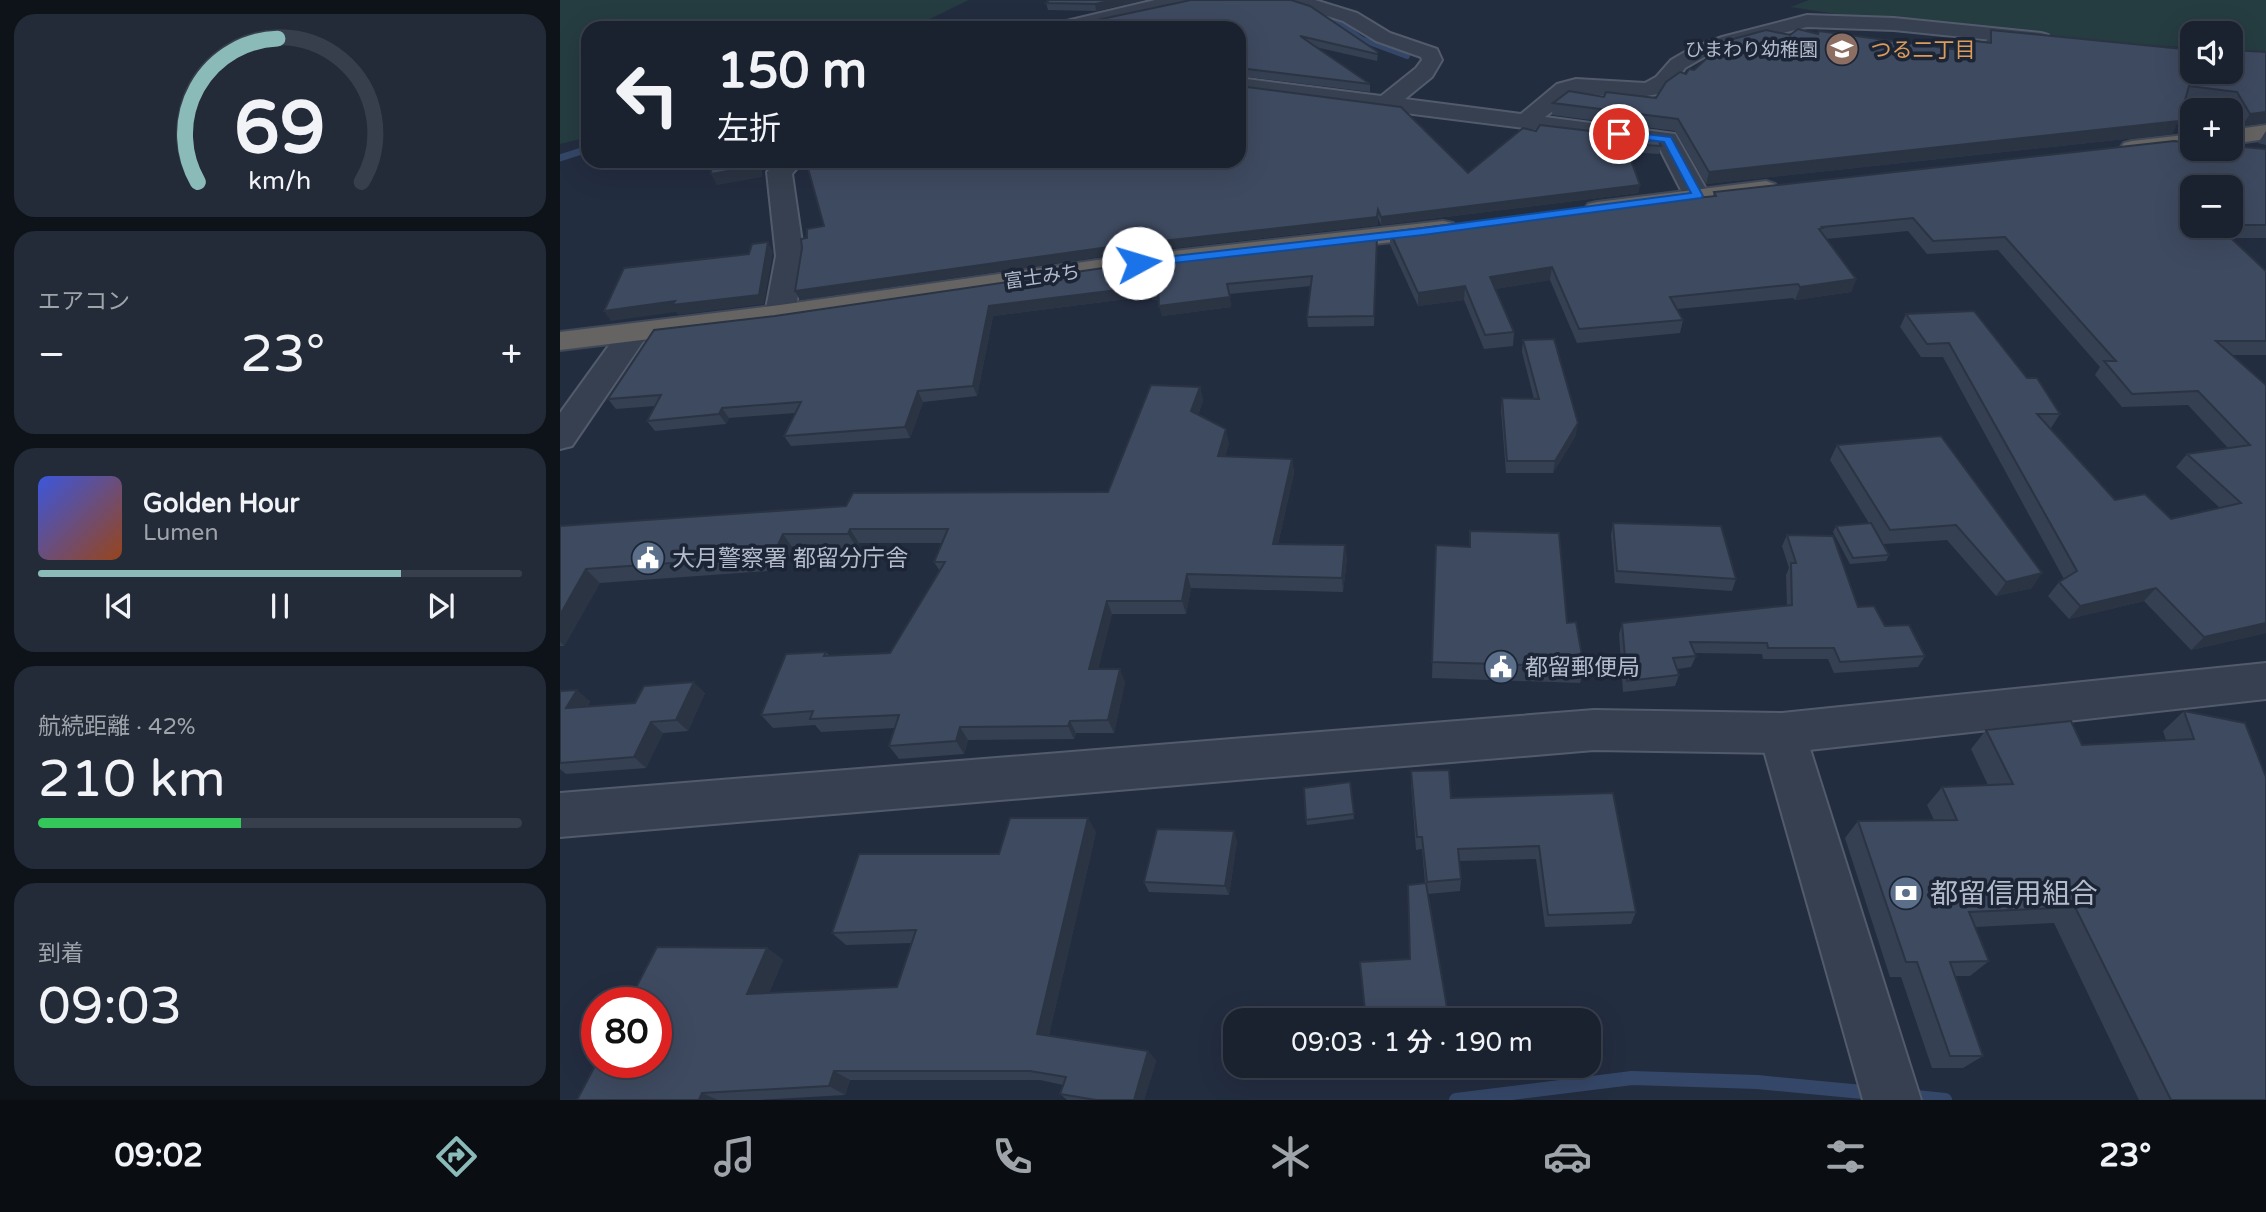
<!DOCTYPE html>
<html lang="ja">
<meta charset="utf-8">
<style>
:root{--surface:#1a2230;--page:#232a38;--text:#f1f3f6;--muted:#9fa4ab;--line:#383f4c;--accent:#8bbbb9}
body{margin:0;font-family:"Varela Round","Noto Sans JP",sans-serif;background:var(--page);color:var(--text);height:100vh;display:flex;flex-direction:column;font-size:26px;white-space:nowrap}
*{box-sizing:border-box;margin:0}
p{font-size:23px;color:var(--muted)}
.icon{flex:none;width:38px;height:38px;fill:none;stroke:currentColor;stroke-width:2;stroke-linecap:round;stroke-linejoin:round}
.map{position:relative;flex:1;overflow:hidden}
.side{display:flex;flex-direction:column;gap:14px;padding:14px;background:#0e131a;width:560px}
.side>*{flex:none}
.hud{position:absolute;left:21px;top:21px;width:665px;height:147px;border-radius:21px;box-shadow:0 7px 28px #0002,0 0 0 2px var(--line);background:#1a2230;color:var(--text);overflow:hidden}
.buttons{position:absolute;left:1620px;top:21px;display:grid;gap:14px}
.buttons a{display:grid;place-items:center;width:63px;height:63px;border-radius:14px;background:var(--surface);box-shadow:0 7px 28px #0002,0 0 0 2px var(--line);font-size:35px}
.speed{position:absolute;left:21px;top:987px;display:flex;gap:14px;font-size:35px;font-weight:700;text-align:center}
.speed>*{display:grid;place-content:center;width:91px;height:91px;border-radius:50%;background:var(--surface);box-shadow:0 7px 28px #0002,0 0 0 2px var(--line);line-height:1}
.speed .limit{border:10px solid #d22;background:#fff;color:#111}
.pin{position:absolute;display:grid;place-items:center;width:60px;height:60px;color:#fff;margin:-30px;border:4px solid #fff;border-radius:50%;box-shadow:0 2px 7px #0007}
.me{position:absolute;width:77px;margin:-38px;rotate:84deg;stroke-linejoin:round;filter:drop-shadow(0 0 5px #0008)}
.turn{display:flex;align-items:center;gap:24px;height:147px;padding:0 21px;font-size:32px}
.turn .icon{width:91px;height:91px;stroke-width:2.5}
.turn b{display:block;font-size:49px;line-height:60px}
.big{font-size:52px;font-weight:600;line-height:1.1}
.side .card{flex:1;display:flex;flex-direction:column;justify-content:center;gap:10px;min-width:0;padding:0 24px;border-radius:21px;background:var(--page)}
.side .dial{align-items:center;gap:0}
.dial svg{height:182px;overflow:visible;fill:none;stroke:var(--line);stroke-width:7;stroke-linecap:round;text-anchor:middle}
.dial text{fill:var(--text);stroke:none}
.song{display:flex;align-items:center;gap:21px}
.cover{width:84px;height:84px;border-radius:10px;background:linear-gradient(135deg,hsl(230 70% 55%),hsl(20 70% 35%))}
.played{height:7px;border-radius:4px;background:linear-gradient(90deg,var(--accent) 75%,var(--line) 75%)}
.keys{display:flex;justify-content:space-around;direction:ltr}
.heat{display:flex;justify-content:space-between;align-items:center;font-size:38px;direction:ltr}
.charge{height:10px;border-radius:5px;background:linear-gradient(90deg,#34c759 42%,var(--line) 0)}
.trip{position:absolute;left:663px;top:1008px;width:378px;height:70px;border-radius:21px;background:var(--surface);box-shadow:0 7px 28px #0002,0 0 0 2px var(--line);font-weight:600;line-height:70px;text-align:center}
.tabs{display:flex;height:112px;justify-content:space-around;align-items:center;background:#0a0e13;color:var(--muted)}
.tabs .icon{width:49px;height:49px}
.tabs .current{color:var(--accent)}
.tabs b{font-size:32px;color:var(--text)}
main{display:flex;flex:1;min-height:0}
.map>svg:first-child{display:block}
.green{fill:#253c41}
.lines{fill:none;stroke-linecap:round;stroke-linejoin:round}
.stream-far2{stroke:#354768;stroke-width:6}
.stream-far1{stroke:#354768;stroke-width:7}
.stream{stroke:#354768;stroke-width:14}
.minor-casing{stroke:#525b6b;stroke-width:4}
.tertiary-casing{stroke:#525b6b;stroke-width:4}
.trunk-casing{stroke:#3f4858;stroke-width:4}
.minor{fill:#374050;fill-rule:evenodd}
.tertiary{fill:#374050;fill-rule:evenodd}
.trunk{fill:#666462;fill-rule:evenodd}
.wall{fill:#354053}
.shaded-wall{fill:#2b3443}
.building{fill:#3e4a60;stroke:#2b3443;stroke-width:2}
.route{fill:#1a73e8;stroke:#114b97;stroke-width:2}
.labels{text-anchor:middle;stroke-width:7;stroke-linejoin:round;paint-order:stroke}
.far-poi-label{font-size:19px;fill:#b3bbcb;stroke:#1c2535;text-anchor:end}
.far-street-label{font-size:19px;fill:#b3bbcb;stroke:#1c2535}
.far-neighbourhood-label{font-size:21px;fill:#dc9c5c;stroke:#1c2535}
.poi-label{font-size:23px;fill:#b3bbcb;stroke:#1c2535;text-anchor:start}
.near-poi-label{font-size:28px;fill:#b3bbcb;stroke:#1c2535;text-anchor:start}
</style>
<main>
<section class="side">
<div class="card dial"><svg viewBox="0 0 100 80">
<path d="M14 69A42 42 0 1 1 86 69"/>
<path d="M14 69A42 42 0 0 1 49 6" stroke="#8bbbb9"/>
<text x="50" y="56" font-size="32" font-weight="700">69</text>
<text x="50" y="72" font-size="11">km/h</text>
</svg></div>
<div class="card"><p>エアコン</p>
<div class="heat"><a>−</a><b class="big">23°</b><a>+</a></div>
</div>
<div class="card">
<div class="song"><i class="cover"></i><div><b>Golden Hour</b><p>Lumen</p></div></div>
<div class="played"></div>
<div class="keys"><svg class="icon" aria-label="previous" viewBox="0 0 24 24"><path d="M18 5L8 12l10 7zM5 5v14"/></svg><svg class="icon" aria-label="pause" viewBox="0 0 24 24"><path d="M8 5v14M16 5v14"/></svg><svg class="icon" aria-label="next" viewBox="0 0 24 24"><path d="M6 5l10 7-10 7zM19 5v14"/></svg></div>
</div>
<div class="card"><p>航続距離 · 42%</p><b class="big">210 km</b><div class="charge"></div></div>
<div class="card"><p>到着</p><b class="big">09:03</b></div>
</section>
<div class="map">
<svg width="1706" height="1100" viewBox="0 0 1706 1100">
<rect width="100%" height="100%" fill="#232d40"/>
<path class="green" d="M0,0h409l-58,28h-323v109l-28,7z
M1249,0h457v54l-35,-3v-18h-38v15l-250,-18 -153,-23z"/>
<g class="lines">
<path class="stream-far2" d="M758,14l25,11 18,14 46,17"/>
<path class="stream-far1" d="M0,158l28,-9"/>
<path class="stream" d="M1346,1096l39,4
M896,1100l176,-22 125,4 116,11"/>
<defs>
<path id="minor" d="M595,0h41l-2,4 -110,24h-33l3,-4z
M727,0h28l42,13 33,20 47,16 5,11 -10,17 -27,22 116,15 36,-30 19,-5 69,4 11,-6 15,-17 21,-12 30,-11 85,-22 87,3 147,15 7,2 3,4 -3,4 -7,2 -147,-15 -87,-3 -71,18 -30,11 -21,12 -13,19 -14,7 -23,4 -58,-5 -32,24 130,17 35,62 -4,5 -9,3 -9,-3 -4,-5 -26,-51 -419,-53v-14l142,18 35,-28 6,-8 -1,-3 -45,-16 -33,-20 -54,-17z
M217,161h26l-11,13 12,82 -9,58 -4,6 -11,3 -11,-3 -4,-6 11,-58 -9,-84z
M74,324l11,2 4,7 -77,113 -12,3v-36l63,-87z
M1222,713l16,6 7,14 116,367h-58l-104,-367 7,-14z"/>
<path id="tertiary" d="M1706,663v36l-484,54 -188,-3 -1034,87v-44l1034,-83 188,3z"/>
<path id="trunk" d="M1706,125v14l-35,5v-14z
M1633,134v14l-61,7 -8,-2 -4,-5 4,-5 8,-2z
M1206,181l9,3 4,5 -4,5 -178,24 -9,-2 -4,-6 4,-6 9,-2z
M883,221l10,2 3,6 -3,6 -341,39 -332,49 -220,27v-18l220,-27 332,-47z"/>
</defs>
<use href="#minor" class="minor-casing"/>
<use href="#tertiary" class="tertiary-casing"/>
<use href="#trunk" class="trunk-casing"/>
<use href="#minor" class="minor"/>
<use href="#tertiary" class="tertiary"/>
<use href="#trunk" class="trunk"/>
</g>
<path class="wall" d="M489,0h95l-48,11 -48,-1 -2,-7z
M631,0l187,52 -1,9 -62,-14 55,37v8l-131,-16v-48l-156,-5z
M1431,30l202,20 73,2v71l-24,3 -13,-22 -43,-6 -14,36 -466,50 -31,-53 -123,-16 1,-12 51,-6 52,1 30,-24 8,-4 96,-35 28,-1 142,16 4,-10 22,2z
M976,131l125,15 -2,8 -31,-2 12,33 -2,8 -257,32 -3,-7v7l-266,30 -312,45 -5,-9 12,-53 17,-12 644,-53z
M1706,131v14l-8,-2z
M1706,149v89h-35l35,33v84h-34l34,30v248l-75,17 -47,-49 -75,18 -21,-23 11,-14 5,-3 -121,-222h-22l-21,-30 6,-13 121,64 33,36 -9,14h-1l65,72 56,19 49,-11 -44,-41 11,-13 41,-6 -40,-43 -66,2 -27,-32 5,-8 -102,-117 -71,4 -19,-23 -82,8 30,40 -5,13 -56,8 -2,-2 -116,11 6,11 -3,13 -103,10 -27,-63 -55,9 19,43 -1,14 -29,3 -20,-49 -46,6 -28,-61v-13l323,-36 1,-4z
M817,237l-3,89 -66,1 -1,-10 4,-31 -82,8 2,13 -69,9 -3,-16h-7l-1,-4 -158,20 -16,80 -54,6 -13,36 -119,8 -7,-10 11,-23 -66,5 -3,6 -71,7 -8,-10 8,-15 -39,3 -8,-10 167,-83z
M963,340l53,95 -23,38h-47l-5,-63 1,-12 32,1 -12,-47z
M640,387l3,14 -5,14 31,28 -4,13 67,3 2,14 -16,71 69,15 -4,33 -152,-4 -5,26h-74l-14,55 27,13 -11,51h-38l-2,6 -106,1 -4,14 -65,5 -10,-13 6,-18 -74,4 -6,-7 -42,3 -12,-13 65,-63 4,4 60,-3 50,-82 -6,-9 8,-19h-83l-2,5h-64l-10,22 -183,13 -36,63h-4v-120l548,-34z
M1381,436l91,152 -36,8 -49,-56 -64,4 6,11 -3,6 -36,3 -17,-32 3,-6 33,-3 -39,-63 7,-15z
M1053,523l123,56 -4,12 -117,-8 -4,-48z
M910,531l97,92 17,44 -4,16 -148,-5 4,-133 33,2z
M1227,535l71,72 67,49 -7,11 -84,6 -6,-14h-65l-1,-5 -68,-1 2,3 -5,11 -14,2 2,6 -4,11 -52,6 -4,-58 3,-11 165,-17 -1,-31 3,-7 -7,-22z
M0,691l30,10 -3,6 48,-4 70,-10 -17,38 -25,2 -17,35 -80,6 -6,-5z
M1624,711l61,12 21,377h-127l-85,-177 -79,4 14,34 -19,15h-15l28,80 -20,12h-31l-31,-91h-11l-45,-139 13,-17 76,-1 -7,-15 15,-18 46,-2 -17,-36 15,-19 96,15 84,-5 -3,-9z
M851,771l40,27 162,-5 23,119 -5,12 -86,3 -9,-68 -77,2 2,18 -1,12 -32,3 -18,65 15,-76 -3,-34 -6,1 -5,-66z
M790,782l4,37 -47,6 -1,-5z
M536,832l-47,203 99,16 8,10 -12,39h-77l-7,-6 3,-9 -23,-5h-190l-5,15 -87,5h-181l190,-152 16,12 -14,33 128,-6 15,-44 -66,2 -14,-12 167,-79z
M677,841l-8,54 -80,-3 -5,-10z"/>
<path class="shaded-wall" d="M553,0h31l-48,11 -1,-7z
M1706,112v11l-24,3 8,-12z
M1619,121l-7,13 -466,50 3,-12z
M196,161h6v16l-45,8 -6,-11z
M1080,185l-2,8 -257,32v-8z
M818,210v15l-266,30 -312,45 -5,-9z
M208,242l5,10 -9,52 -86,11 -2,-3 -65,9 -7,-10 71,-10z
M992,267l-2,13 -61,10 1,-13z
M1296,279l-5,13 -56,8 5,-13z
M589,286l9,3 2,10 -8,1 -1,-4 -158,20 -16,80 -4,-10 16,-80z
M905,286l-1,14 -46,6v-13z
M670,297l1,10 -69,9 -3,-10z
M640,387l3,14 -9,24 -3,-14z
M358,391l5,11 -13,36 -5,-11z
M162,408l7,10 -3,6 -7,-10z
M1018,423l-2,12 -23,38 2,-12z
M666,429l3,14 -8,27 -3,-14z
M732,459l2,14 -19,84 -2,-13z
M290,529l9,14 -2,5 -9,-14z
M223,534l10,14 -10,22 -10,-14z
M785,545l2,14 -4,33 -1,-14z
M26,569l14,14 -36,63 -4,-4v-27z
M1482,573l-10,15 -36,8 10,-14z
M627,574l4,14 -5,26 -4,-13z
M1596,588l-12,13 -75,18 11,-13z
M547,601l5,13 -17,68 -6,-13z
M1706,623v10l-75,17 13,-13z
M560,669l5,13 -11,51 -6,-13z
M134,682l11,11 -17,38 -12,-11z
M17,690l13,11 -11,18 -13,-11z
M510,721l6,12 -2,6 -6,-13z
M91,722l12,11 -17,35 -12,-11z
M400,727l8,13 -4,14 -8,-13z
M528,818l8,14 -49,212 -10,-10z
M674,831l3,10 -8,54 -4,-9z
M207,948l16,12 -19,45 -17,-11z
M588,1051l8,10 -12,39h-10z
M274,1071l16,9 -5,15 -16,-9z
M142,1093l16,7h-19z"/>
<path class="building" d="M489,0h64l-18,4 -49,-1z
M631,0h100l19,6 68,46 -1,2 -77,-18 70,48 -131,-16v-40h-182l8,-5h18z
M1238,29l20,5 1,-3 148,20 -3,-11 27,3v-13l202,20v22h38v-22l35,2v60l-16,2 -13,-22 -48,-6 -10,35 -470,51 -31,-53 -125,-16 16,-12 35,6 2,-5 50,6 10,-16 14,-10 6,2 3,-5 5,1 32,-29 40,-11 24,5z
M679,86l162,21 67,66 55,-45 13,3 4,-6 118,14 3,7 -36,-2 15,41 -259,32 -3,-7 -1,7 -268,30 -314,44 7,-43 -1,-9 6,-1v-9l17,-3 -18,-65h433z
M1614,141l19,2v6h38v-3l35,3v76h-35v-38h-38v39h25l48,45v70h-50l50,44v238l-62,14 -48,-49 -76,18 -21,-24 18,-11 -128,-228 -22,1 -21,-30 68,-3 53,67h10l23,36h-23l78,86 30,-6 26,25 70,-16 -54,-49 63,-9 -52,-54 -66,3 -28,-33h12l-111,-124 -72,4 -20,-23 -91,9 1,1 -4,1 37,50 -56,8 -2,-3 -128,13 13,23 -104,9 -27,-62 -62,10 24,55 -29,3 -20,-49 -47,7 -28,-61 258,-32 1,3 67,-7 -2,-4z
M152,161h44v5l-45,8z
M817,237l-3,79 -67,1 5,-41 -85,8 3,13 -71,9 -1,-17 -8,1 -1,-4 -160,20 -16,80 -55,5 -13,36 -121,9 17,-34 -79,6 -3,6 -72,7 14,-26 -53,4 46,-69 121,-14 335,-49z
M208,242l-9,53 -87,10 3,-4 -71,10 20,-43 125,-14 3,-10z
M994,339l24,84 -23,38h-48l-5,-63 37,1 -16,-59z
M591,385l49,2 -9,24 35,18 -8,27 74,3 -19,85 72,1 -3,33 -155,-4 -5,27h-75l-18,68h31l-12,51 -38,1 -2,5 -108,1 -4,14 -67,5 10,-31 -89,4 3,-8 -52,4 25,-61 40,-2 -2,4 66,-3 55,-91h-11l14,-33h-98l-2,5h-65l-10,22 -187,13 -26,46v-89l286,-20 7,-13 255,-1z
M1381,436l101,137 -36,9 -50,-57 -66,5 -53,-85z
M1053,523l108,3 15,53 -119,-8z
M1311,523l18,32 -36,3 -17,-32z
M910,531l89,2 8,90 9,-1 8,45 -152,-5 4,-117 34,2z
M1227,535l46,1 25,71 16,-1 11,20 24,-1 16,31 -85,6 -6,-14h-66l-1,-5 -77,-1 6,14 -23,2 6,17 -52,6 -5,-58 170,-18 -1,-42h5z
M134,682l-18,38 -25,2 -17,35 -74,6v-72l17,-1 -11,18 69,-5 9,-17z
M1624,711l61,12 21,54v323h-95l-96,-193 -106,5 20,49 -39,1 33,94h-33l-33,-94h-11l-48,-141 99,-1 -15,-33 71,-3 -27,-54 85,-9 11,24 112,-6z
M889,770l2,28 162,-5 23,119 -88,3 -9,-69 -81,3 3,30 -34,3 -5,-45h-5l-6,-66z
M790,782l4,32 -48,6 -2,-32z
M450,818h78l-51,216 111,17 -14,49h-38l-36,-6 6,-17 -36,-6h-196l-5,15 -127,7 -3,7h-122l20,-38h59v-59h-28l29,-56 110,1 -20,46 150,-7 19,-57 -84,3 27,-79h140z
M597,829l77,2 -9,55 -81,-4z
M866,883l23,137h-83l-6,-58 50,-3 -2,-74z"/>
<path class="route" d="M1059,131l52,6 32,59 -2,2 -278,37 -285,32 -6,-4 6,-3 285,-32 268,-35 -27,-51 -48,-6v-4z"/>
<defs>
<symbol id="school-disc" viewBox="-11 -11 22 22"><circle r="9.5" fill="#8d6e63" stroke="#1c2535"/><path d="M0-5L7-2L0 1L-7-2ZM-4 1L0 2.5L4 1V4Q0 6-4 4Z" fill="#fff"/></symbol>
<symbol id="civic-disc" viewBox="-11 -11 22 22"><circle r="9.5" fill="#5c6f8a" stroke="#1c2535"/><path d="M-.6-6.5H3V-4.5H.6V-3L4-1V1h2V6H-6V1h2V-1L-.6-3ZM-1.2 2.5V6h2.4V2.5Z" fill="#fff"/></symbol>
<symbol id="bank-disc" viewBox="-11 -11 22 22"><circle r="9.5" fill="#5c6f8a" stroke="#1c2535"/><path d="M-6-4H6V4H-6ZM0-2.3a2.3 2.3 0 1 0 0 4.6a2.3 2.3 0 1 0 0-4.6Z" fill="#fff"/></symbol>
</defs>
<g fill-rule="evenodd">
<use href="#school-disc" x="1263" y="30" width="38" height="38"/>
<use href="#civic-disc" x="69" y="539" width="38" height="38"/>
<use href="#civic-disc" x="922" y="648" width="38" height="38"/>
<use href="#bank-disc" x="1327" y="874" width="38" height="38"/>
</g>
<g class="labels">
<g class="far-poi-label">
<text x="1258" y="56">ひまわり幼稚園</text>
</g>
<g class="far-street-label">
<text transform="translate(482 276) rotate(-8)" y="7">富士みち</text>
</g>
<g class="far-neighbourhood-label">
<text x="1363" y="57">つる二丁目</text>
</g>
<g class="poi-label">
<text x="112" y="566">大月警察署 都留分庁舎</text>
<text x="965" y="675">都留郵便局</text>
</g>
<g class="near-poi-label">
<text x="1370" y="903">都留信用組合</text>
</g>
</g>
</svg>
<div class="buttons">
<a><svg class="icon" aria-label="sound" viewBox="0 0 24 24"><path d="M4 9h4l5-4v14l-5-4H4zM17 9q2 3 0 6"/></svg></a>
<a>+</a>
<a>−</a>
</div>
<div class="speed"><div class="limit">80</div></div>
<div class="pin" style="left:1059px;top:134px;background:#d93025"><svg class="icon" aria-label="arrive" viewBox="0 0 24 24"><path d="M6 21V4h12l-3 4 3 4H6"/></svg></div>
<svg class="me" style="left:578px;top:263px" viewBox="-20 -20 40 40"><circle r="19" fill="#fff"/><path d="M0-13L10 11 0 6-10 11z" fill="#1a73e8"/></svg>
<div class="trip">09:03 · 1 分 · 190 m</div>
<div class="hud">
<div class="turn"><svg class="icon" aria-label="left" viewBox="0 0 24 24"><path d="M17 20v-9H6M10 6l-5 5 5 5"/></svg><div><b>150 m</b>左折</div></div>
</div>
</div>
</main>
<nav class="tabs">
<b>09:02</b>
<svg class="icon current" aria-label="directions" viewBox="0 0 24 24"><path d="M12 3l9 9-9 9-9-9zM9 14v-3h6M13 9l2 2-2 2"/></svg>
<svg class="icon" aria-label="music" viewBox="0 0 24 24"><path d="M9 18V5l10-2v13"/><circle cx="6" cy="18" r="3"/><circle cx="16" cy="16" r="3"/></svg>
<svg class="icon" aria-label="phone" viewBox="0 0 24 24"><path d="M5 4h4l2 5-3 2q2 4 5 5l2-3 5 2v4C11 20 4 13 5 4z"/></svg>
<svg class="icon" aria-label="climate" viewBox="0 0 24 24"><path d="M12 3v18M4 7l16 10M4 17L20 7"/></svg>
<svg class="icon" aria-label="car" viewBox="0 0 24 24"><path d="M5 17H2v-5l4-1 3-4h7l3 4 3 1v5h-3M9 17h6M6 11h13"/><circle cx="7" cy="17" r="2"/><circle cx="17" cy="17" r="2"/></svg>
<svg class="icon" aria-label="filters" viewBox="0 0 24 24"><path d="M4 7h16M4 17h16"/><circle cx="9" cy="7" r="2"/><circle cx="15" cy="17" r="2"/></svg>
<b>23°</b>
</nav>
